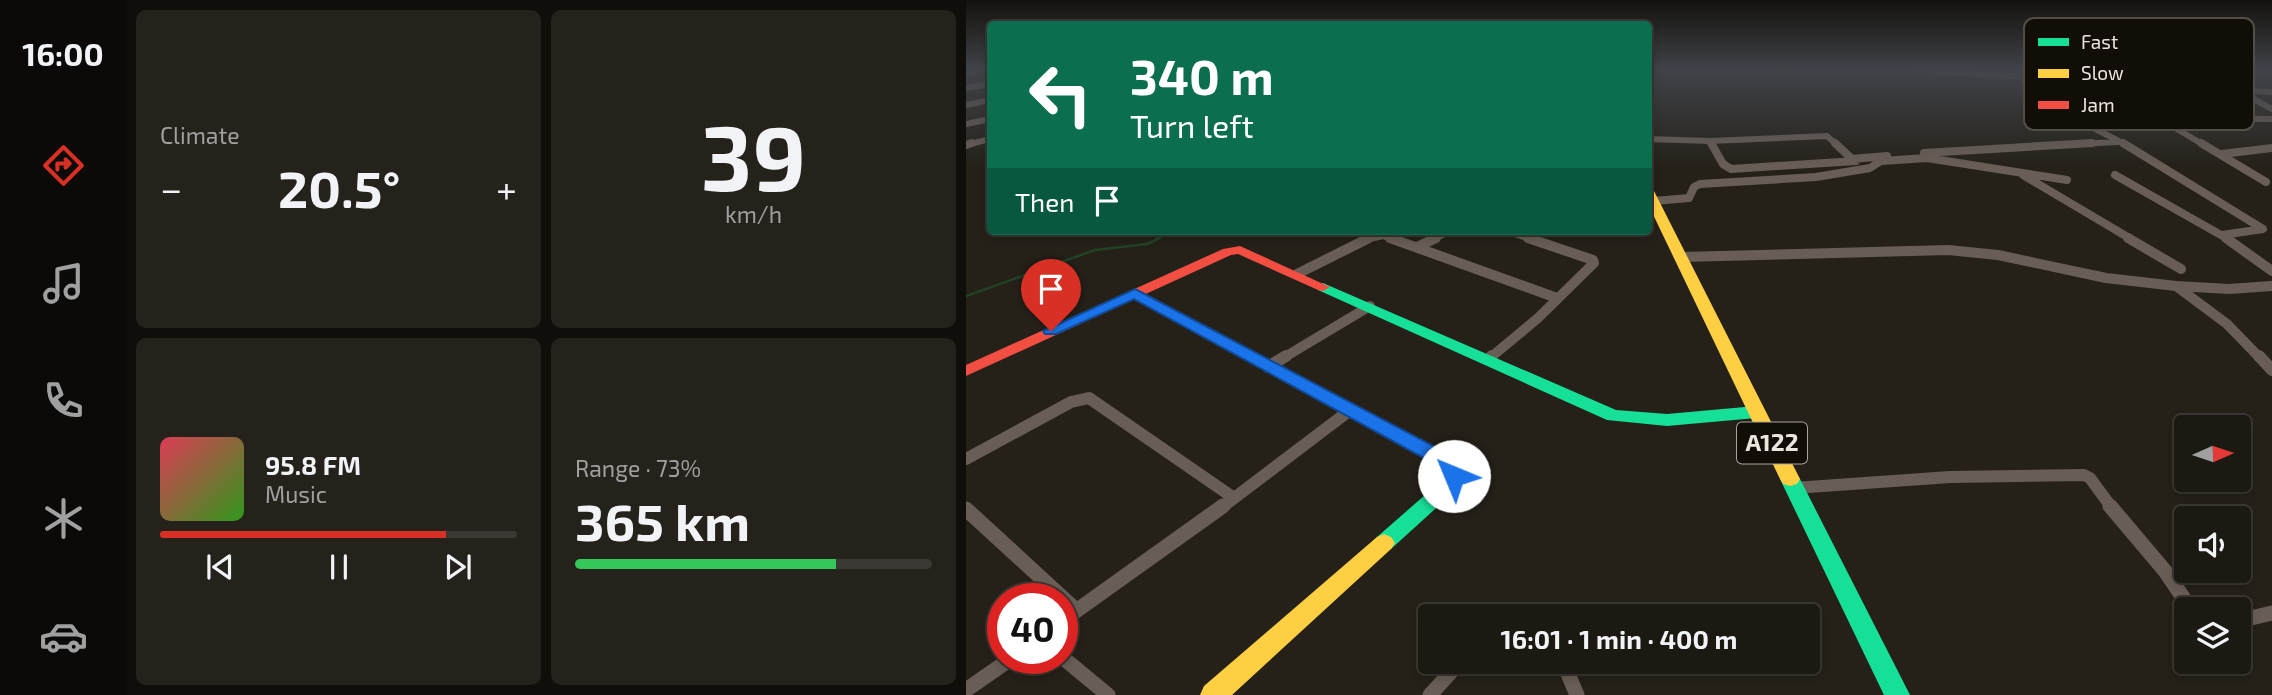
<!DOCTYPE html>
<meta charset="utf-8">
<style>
:root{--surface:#1c1913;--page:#25221c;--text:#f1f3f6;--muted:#a0a0a0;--line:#3a3833;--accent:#d93025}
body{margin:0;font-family:"Exo 2",sans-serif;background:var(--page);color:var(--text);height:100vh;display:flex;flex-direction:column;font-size:26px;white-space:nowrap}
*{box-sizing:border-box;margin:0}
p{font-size:23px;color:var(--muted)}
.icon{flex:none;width:38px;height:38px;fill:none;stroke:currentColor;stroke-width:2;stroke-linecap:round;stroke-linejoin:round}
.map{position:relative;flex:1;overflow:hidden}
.sheet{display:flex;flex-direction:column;gap:10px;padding:10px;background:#0f0e0a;width:840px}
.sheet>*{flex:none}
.guide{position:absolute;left:21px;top:21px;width:665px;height:214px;border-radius:7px;box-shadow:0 4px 10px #0003,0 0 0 2px var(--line);background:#0b6e4f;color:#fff;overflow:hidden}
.needle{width:46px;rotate:87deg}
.tools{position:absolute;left:1208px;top:415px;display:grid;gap:14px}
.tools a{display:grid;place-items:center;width:77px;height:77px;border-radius:7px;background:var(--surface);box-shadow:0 4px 10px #0003,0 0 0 2px var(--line);font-size:35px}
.speed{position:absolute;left:21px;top:583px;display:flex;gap:14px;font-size:35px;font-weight:700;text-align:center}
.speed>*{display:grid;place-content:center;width:91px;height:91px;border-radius:50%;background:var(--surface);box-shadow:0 4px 10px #0003,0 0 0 2px var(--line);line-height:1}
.speed .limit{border:10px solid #d22;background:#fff;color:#111}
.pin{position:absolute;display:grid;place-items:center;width:60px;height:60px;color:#fff;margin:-72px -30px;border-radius:50% 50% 50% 0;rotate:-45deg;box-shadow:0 0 7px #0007}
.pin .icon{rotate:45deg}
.me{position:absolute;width:77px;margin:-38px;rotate:315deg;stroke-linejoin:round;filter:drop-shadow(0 0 5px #0008)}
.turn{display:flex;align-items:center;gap:24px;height:147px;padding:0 28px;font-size:32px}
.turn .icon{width:91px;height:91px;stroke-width:2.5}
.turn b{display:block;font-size:49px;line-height:60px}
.then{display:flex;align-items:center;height:66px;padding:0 28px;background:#0003;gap:14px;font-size:26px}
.big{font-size:52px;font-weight:700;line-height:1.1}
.sheet .tile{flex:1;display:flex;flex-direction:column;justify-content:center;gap:10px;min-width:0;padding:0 24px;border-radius:10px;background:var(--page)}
.sheet .dial{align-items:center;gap:0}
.dial b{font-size:91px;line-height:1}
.song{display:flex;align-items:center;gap:21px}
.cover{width:84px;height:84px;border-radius:10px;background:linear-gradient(135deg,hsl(350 70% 55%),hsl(110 70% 35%))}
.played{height:7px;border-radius:4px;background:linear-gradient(90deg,var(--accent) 80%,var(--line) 80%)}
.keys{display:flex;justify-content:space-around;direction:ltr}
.heat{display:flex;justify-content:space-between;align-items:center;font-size:38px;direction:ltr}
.charge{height:10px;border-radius:5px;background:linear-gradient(90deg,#34c759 73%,var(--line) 0)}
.sheet .tiles{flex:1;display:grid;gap:10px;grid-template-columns:repeat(2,1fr)}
.trip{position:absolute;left:452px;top:604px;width:402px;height:70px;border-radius:7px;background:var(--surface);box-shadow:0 4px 10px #0003,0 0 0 2px var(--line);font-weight:700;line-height:70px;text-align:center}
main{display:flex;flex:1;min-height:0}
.tabs{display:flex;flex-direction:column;width:126px;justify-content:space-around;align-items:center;background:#0b0a08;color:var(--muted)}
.tabs .icon{width:49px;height:49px}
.tabs .on{color:var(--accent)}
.tabs b{font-size:32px;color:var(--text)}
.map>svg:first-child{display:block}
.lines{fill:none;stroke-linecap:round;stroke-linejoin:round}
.stream-far1{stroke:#224225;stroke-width:2}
.stream{stroke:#224225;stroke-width:2.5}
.street-far4{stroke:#695e56;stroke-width:6}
.street-far3{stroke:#695e56;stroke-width:8}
.street-far2{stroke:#695e56;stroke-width:10}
.street-far1{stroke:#695e56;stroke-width:12}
.street{stroke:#695e56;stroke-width:15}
.fast{fill:#16e098;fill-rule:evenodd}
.slow{fill:#ffcf43;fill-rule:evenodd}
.jam{fill:#f24e42;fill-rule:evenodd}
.route{fill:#1a73e8;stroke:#114b97;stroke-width:2}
.labels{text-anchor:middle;stroke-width:7;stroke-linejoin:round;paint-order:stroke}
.shield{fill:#110d07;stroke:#aaa59c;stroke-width:2}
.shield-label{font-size:24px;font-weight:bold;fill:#ebe6dc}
.key{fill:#110d07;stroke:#524e47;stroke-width:2}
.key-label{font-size:19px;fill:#ebe6dc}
</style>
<main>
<nav class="tabs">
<b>16:00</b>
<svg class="icon on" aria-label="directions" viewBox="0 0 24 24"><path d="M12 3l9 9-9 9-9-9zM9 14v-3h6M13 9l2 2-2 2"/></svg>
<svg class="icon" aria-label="music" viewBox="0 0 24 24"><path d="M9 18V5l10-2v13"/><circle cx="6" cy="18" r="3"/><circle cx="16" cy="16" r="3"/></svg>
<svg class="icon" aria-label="phone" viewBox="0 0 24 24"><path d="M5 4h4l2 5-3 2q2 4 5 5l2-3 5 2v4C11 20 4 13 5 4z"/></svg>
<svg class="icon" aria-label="climate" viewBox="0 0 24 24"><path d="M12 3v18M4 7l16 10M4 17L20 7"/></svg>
<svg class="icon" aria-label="car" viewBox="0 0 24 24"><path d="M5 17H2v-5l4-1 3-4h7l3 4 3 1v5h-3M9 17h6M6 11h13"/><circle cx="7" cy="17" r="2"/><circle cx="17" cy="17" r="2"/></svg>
</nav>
<section class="sheet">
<div class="tiles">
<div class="tile"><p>Climate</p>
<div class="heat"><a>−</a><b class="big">20.5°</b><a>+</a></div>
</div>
<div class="tile dial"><b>39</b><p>km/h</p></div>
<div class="tile">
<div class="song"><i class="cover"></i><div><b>95.8 FM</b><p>Music</p></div></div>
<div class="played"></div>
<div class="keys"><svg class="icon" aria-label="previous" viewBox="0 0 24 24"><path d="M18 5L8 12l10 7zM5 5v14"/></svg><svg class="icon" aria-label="pause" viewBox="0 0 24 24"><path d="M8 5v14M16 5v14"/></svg><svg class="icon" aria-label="next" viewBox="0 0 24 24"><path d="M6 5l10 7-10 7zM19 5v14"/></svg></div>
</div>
<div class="tile"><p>Range · 73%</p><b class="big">365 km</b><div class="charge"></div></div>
</div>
</section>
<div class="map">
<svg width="1306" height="695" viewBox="0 0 1306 695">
<rect width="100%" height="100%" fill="#252119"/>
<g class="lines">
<path class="stream-far1" d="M190,239l17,-8"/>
<path class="stream" d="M0,296l129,-46 52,-6 13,-6"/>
<path class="street-far4" d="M946,70l360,22
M1218,70l37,2
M0,73l22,-3
M1054,76c27,32 70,49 106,69
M1131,82l107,63
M0,88l24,-4
M1153,94l134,5
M1282,96l24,13
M0,105l24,-5
M1195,118l111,1
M0,124l24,-5
M682,139l62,2 117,-5 10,9
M744,141l2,4
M0,145l24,-6
M1095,145l56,-3"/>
<path class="street-far3" d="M745,143l12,21 8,5 125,-8
M869,143l18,17
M1157,143l140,86 -41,6
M1235,143l65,39
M0,145l6,-2
M958,153l168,-10
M1256,154l50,-6
M885,159l36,-3
M1057,175l108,64
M1149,175l113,64
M688,201l35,-3 5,-11 6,-3 116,-7 54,-9 11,-7 46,-3 140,22
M543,231l24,8
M399,239l18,-4 12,4
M466,239l17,-8"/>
<path class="street-far2" d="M424,238l167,60
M1162,238l53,31
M1260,238l46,33
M453,246l17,-8
M715,257l267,-7 50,5 108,23 70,8 53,3 43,-3
M331,274l72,-36
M1210,286l51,38 33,34
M317,358l87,-52
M524,358l48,-40 56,-55 -1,-3 -65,-22"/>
<path class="street-far1" d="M1293,356l13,14
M523,359l3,-3
M302,367l18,-11
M0,459l105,-57 18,-4 145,100
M828,488l156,-11 134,-2 6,3 22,30
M255,508l128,-97"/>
<path class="street" d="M1144,506l55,65 26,38
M0,509l110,101
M555,616h16
M96,621l161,-115
M1272,621l34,-8
M96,657l46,38
M597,662l14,33
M0,690l46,-32
M464,695l30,-33"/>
<path class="fast" d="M357,283l293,127 51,4 89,-8 6,2 3,4 -3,4 -6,2 -89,8 -60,-6 -289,-130 -2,-3z
M169,289l323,170 7,10 -9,21 -65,59 -7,3 -7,-3 -4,-6 4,-6 64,-56 3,-12 -314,-173 -2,-3z
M824,472l7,2 3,5 110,216h-26l-104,-216 3,-5z"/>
<path class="slow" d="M682,188l6,3 146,288 -3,5 -7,2 -7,-2 -3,-5 -132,-275z
M418,534l7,3 4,6 -4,6 -159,146h-32l4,-9 173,-149z"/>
<path class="jam" d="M274,246l90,41 -7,4 -5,-1 -80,-36 -7,1 -265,121v-11l257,-116z"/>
</g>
<linearGradient id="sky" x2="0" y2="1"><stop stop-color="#14120e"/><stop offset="0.42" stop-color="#404349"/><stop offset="1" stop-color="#404349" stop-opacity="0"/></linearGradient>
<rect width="1306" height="167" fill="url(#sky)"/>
<path class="route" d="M169,289l323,170 7,10 -4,12 -7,3 -7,-3 -3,-12 -310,-170 -78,35h-11l-2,-3z"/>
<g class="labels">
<rect class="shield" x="771" y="422.5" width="70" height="41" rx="5"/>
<g class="shield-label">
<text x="806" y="451">A122</text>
</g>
</g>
<rect x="1058" y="18" width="230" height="112" rx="10" class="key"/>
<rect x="1072" y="38" width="31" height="8" fill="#16e098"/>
<rect x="1072" y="69" width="31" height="9" fill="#ffcf43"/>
<rect x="1072" y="101" width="31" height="8" fill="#f24e42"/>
<g class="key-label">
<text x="1115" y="49">Fast</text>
<text x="1115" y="80">Slow</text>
<text x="1115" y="112">Jam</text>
</g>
</svg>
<div class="tools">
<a><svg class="needle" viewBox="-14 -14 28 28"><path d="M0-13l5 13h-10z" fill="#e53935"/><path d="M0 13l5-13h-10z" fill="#a0a0a0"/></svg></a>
<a><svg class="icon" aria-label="sound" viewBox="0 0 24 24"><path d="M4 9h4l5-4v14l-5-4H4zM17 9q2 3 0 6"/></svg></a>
<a><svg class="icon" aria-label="layers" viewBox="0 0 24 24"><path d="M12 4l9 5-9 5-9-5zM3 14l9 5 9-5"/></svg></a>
</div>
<div class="speed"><div class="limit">40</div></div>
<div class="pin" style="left:85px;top:331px;background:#d93025"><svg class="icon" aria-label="arrive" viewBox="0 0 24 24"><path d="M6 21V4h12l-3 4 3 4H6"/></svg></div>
<svg class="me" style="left:488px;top:476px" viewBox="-20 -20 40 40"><circle r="19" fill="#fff"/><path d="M0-13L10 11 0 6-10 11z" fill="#1a73e8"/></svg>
<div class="trip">16:01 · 1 min · 400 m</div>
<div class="guide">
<div class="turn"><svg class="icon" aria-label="left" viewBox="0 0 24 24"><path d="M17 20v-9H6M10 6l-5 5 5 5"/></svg><div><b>340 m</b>Turn left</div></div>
<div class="then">Then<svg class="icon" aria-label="arrive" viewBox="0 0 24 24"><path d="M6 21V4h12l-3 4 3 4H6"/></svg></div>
</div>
</div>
</main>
